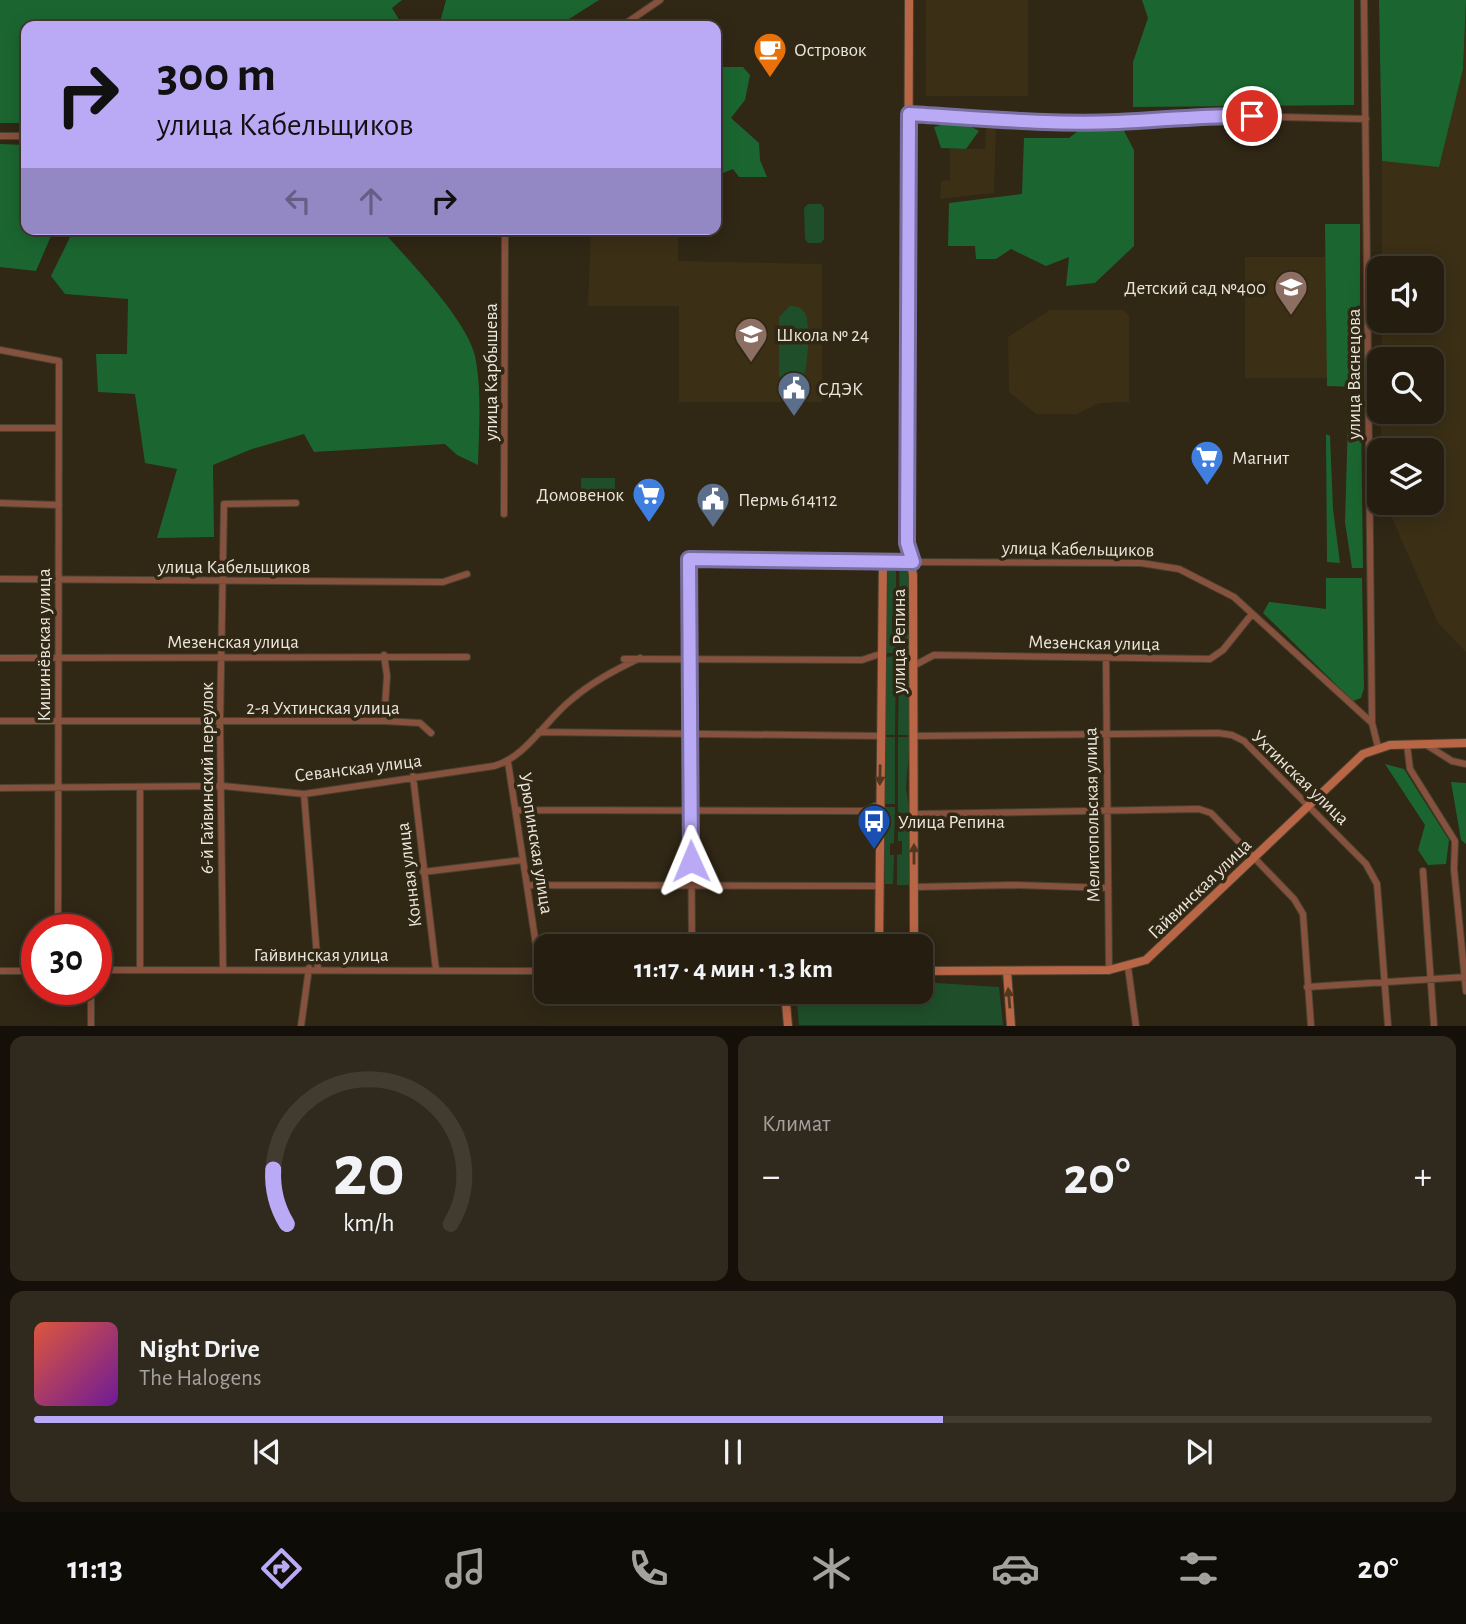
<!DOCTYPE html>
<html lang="ru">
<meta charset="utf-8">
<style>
:root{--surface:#241d10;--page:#302a1e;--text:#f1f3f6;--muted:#a3a29f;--line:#413b30;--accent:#baaaf6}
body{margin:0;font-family:"Alegreya Sans",sans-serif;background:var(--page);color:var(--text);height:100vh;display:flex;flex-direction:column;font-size:26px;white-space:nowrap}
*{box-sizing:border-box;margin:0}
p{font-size:23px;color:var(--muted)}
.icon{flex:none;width:38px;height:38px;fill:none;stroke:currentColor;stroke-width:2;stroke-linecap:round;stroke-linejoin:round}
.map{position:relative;height:1026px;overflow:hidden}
.side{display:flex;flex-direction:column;gap:10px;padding:10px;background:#141009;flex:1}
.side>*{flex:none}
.banner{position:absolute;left:21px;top:21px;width:700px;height:214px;border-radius:14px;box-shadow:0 4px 18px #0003,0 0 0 2px var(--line);background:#baaaf6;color:#111;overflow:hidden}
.fabs{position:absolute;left:1367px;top:256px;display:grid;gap:14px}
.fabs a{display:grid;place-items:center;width:77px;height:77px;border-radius:14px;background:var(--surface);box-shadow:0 4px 18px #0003,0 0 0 2px var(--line);font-size:35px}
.speed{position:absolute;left:21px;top:914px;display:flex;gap:14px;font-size:35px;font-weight:700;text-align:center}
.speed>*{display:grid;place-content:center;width:91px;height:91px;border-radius:50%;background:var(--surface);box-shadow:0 4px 18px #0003,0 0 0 2px var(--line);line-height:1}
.speed .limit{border:10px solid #d22;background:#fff;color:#111}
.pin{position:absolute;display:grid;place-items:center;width:60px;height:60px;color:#fff;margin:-30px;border:4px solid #fff;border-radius:50%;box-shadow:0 2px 7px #0007}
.me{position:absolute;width:77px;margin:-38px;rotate:359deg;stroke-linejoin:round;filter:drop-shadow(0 0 5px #0008)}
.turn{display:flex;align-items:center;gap:24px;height:147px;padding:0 21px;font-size:32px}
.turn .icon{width:91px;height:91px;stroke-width:2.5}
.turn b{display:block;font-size:49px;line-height:60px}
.lanes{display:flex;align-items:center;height:66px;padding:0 21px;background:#0003;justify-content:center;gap:35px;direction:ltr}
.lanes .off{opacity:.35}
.big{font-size:52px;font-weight:700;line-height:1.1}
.side .widget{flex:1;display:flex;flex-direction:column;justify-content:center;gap:10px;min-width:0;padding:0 24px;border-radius:14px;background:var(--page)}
.side .dial{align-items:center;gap:0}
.dial svg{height:182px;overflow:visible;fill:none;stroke:var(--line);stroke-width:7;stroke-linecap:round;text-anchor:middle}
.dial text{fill:var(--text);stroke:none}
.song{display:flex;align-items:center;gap:21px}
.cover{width:84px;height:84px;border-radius:10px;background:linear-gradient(135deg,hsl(10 70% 55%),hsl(280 70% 35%))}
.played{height:7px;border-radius:4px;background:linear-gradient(90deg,var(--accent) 65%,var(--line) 65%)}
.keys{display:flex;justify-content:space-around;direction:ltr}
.heat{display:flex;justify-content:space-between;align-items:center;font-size:38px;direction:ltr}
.side .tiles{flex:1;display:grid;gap:10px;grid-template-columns:1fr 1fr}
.widget:last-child{grid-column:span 2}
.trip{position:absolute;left:534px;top:934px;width:399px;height:70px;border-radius:14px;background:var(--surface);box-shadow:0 4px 18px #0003,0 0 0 2px var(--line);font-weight:700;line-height:70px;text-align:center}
.tabs{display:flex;height:112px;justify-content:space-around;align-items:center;background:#0e0c06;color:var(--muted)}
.tabs .icon{width:49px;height:49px}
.tabs .current{color:var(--accent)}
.tabs b{font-size:32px;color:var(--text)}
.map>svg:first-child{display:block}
.built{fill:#3b2f16}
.green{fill:#1f4f2a}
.forest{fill:#1b6630}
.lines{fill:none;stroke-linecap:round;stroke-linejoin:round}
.street-casing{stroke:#4a4231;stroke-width:8}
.secondary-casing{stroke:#4a4231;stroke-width:10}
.street{stroke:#86513d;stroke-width:6}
.secondary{stroke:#b96646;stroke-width:8}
.oneway{fill:#523721}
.route-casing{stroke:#796ea0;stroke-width:18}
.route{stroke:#baaaf6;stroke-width:12}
.labels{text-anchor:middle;stroke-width:7;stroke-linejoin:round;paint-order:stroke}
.poi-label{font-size:19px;fill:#ebe6db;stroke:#302715;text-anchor:start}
.street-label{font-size:19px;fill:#ebe6db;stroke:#302715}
</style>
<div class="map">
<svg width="1466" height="1026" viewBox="0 0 1466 1026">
<rect width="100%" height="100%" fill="#302715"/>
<path class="built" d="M926,0h102v96h-102z
M1466,0v652l-28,-29 -53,-121h47v-52h-51v-39h51v-52h-50v-39h50v-52h-50v-107l57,5 24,-97z
M986,127h10l-2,66 -54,6 1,-18 9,-1v-31h35z
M591,229h87v32l144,3v138h-143v-96h-91z
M1245,257h92l-1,121h-91z
M1050,310h73l6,5v87l-30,1 -22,11h-41l-27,-22 -1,-55z"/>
<path class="green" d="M808,204h13l3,4v31l-3,4h-13l-3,-4 -1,-31z
M790,306c6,0 11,1 15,7 6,10 3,65 -5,73h-15l-6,-10v-59z
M581,478h34v16h-34z
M896,564v53h-4v14h4v22h-10l2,-82z
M899,564l7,2 4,9 -1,88h-10l1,-36 4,-1v-10h-4z
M896,656l-1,79h-9v-78z
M899,665h10l1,70h-12z
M886,737h9v67h-10z
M898,737h12l-4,51 4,25h-12z
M885,807h10l-1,36 -4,1v11h4l-1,29h-8z
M898,816h12v69h-13v-30l5,-1v-13h-4z
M921,982l78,5 4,38h-204l-3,-33h124z"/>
<path class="forest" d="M0,0h402l-10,8 11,18h-377v97h-26z
M446,0h153l-41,26h-119z
M1142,0h212v105l-221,2v-45l15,-44z
M1379,0h87l-3,69 -24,98 -57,-6z
M723,67h20l7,8 -5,25 -14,18 28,25 1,17 7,17h-28l-6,-8 -15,6 -2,-4v-101z
M948,123l18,1 13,7 -13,18 -25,-1 -7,-21z
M1083,127h39l12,23v96l-39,37 -29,3 3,-29 -23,9 -35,-17 -15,10h-20l-1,-13h-27l1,-43 73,-9 2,-56h45z
M0,144l26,1v84h28l-18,42 -36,-4z
M1325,224h35v163l-33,-1z
M74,229h307c26,30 85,89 94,127 7,34 4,74 3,109l-21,-10 -12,-11 -131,8 -10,-18 -52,15 -39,16 1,72 -57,1 20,-69 -32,-6 -10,-69 -37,-2 -2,-38h31l1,-55 -63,-5 -14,-18z
M1361,415l2,153h-11l-7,-46 3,-102z
M1326,434l4,2 3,73 7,54 -13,-1z
M1326,578h36l2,110 -3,10 -8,3 -90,-88 6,-11 57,7z
M1385,764l19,5 45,71 -3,24 -18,1 -10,-15 7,-25z
M1451,782l15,1v61l-5,-4z"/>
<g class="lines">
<defs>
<path id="street" d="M1364,0l8,723 6,24
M622,26l38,-26
M909,114l149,8h60l82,-7 166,4
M0,136h26
M0,350l59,11 -1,568
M0,428h59
M0,503l59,2
M504,514l1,-285
M913,562l228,1 38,6 55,28 138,126
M0,579l443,3 24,-8
M384,655l3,21 -3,45
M0,658l467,-1
M624,659l238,1 15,-5
M1106,659l3,311
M917,664l17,-9 276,4 13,-9 29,-36
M0,721h384l36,2 11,10
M539,732l342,4
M914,736l304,-3 14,2 12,6 122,123 11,20 11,142
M1425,744l27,17 14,3
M1407,745l3,24 45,72 -1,28 12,122
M508,762l32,209
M413,776l23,194
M0,788l223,-2 81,8 190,-28c31,-8 52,-46 77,-66 21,-18 44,-30 69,-42
M304,794l14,175
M516,810l348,1 11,-5
M918,814l281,-5 12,4 83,86 9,15 8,112
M1423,871l11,155
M423,872l99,-12
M527,885l353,1
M914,887l100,-2 94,3
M692,947l-3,-388h194
M1128,967l8,59
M140,969v-181
M223,969l-3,-246 4,-219 72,-1
M96,970l450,1
M0,971h37
M1307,987l159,-10
M91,1026v-37
M301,1026l8,-58"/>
<path id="secondary" d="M909,0l-2,543 6,32 1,372
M879,947l4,-388 30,3
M920,971l189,-1 37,-10 217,-206 27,-9 76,-2
M1007,971l4,55
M785,992l3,34"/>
</defs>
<use href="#street" class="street-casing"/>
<use href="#secondary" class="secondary-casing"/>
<use href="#street" class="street"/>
<use href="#secondary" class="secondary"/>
</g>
<defs><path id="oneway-solid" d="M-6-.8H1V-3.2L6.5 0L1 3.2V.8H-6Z" transform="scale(1.75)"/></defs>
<g class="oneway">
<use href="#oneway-solid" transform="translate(880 775) rotate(91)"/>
<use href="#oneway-solid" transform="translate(914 854) rotate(-90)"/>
<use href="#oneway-solid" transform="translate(1009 998) rotate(-95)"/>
</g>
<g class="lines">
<defs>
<path id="route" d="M691,861l-2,-302 224,3 -6,-19 2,-429c69,4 140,11 209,8 45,-2 89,-7 134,-6"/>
</defs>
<use href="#route" class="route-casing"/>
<use href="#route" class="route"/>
</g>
<defs>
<symbol id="cafe-pin" viewBox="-11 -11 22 30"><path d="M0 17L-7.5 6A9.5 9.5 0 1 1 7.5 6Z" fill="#e8710a" stroke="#302715"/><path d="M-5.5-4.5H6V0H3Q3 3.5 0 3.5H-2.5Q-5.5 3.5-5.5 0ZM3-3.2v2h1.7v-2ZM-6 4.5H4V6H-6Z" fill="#fff"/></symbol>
<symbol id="school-pin" viewBox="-11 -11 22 30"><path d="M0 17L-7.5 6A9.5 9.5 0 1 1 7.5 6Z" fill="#8d6e63" stroke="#302715"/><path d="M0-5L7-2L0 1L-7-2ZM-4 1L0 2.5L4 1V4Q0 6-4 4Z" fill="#fff"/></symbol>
<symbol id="civic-pin" viewBox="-11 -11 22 30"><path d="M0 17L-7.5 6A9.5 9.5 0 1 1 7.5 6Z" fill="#5c6f8a" stroke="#302715"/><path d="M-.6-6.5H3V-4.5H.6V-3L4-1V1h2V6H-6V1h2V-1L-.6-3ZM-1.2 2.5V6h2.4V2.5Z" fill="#fff"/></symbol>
<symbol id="supermarket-pin" viewBox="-11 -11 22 30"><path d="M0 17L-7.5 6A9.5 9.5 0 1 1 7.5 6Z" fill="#3f7fe0" stroke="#302715"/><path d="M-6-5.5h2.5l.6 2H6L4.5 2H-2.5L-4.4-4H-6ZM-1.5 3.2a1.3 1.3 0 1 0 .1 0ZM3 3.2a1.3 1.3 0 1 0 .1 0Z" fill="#fff"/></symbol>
<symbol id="bus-pin" viewBox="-11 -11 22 30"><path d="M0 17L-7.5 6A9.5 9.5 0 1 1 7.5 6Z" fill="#1a4fb4" stroke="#302715"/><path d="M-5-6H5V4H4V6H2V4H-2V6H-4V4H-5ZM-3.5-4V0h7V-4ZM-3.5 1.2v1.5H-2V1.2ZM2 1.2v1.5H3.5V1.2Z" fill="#fff"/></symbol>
</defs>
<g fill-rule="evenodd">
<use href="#cafe-pin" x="751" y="30" width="38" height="52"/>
<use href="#school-pin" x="1272" y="268" width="38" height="52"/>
<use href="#school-pin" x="732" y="315" width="38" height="52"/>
<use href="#civic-pin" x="775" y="369" width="38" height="52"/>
<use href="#supermarket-pin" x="1188" y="438" width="38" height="52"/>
<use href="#supermarket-pin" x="630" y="475" width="38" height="52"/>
<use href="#civic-pin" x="694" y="480" width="38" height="52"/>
<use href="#bus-pin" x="855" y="802" width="38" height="52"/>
</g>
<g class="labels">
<g class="poi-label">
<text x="794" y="56">Островок</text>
<text x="1266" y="294" text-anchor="end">Детский сад №400</text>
<text x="776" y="341">Школа № 24</text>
<text x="818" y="395">СДЭК</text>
<text x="1232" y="464">Магнит</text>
<text x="624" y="501" text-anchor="end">Домовенок</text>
<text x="738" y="506">Пермь 614112</text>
<text x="898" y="828">Улица Репина</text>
</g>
<g class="street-label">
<text transform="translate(490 372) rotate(-90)" y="7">улица Карбышева</text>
<text transform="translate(1353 374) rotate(-90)" y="7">улица Васнецова</text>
<text transform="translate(1078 548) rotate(1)" y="7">улица Кабельщиков</text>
<text x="234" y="573">улица Кабельщиков</text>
<text x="233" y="648">Мезенская улица</text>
<text transform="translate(898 641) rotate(-90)" y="7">улица Репина</text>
<text transform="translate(1094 642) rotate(1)" y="7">Мезенская улица</text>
<text transform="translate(43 645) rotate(-90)" y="7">Кишинёвская улица</text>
<text x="323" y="714">2-я Ухтинская улица</text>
<text transform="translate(358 767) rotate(-7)" y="7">Севанская улица</text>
<text transform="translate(1301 777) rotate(44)" y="7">Ухтинская улица</text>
<text transform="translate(206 778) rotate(-90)" y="7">6-й Гайвинский переулок</text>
<text transform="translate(1091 815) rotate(-91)" y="7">Мелитопольская улица</text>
<text transform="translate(537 843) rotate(81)" y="7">Урюпинская улица</text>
<text transform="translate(408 875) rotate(-97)" y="7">Конная улица</text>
<text transform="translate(1199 888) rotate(-44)" y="7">Гайвинская улица</text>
<text x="321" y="961">Гайвинская улица</text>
</g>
</g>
</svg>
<div class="fabs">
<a><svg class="icon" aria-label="sound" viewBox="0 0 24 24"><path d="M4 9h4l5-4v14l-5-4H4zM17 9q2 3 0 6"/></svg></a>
<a><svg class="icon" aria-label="search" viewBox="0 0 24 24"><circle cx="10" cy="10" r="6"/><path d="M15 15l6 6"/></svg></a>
<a><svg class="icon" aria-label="layers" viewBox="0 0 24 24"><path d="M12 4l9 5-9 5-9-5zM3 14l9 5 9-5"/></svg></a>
</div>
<div class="speed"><div class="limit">30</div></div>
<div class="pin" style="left:1252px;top:116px;background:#d93025"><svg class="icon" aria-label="arrive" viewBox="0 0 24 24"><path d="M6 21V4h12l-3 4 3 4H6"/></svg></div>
<svg class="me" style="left:691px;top:861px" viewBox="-20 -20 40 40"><path d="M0-17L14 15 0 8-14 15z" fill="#baaaf6" stroke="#fff" stroke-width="4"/></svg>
<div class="trip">11:17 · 4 мин · 1.3 km</div>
<div class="banner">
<div class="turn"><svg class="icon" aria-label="right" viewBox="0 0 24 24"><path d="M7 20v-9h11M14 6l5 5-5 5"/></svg><div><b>300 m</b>улица Кабельщиков</div></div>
<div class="lanes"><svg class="icon off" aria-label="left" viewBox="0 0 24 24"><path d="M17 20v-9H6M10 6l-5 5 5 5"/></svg><svg class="icon off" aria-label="ahead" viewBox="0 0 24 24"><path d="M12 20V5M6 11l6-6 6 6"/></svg><svg class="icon" aria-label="right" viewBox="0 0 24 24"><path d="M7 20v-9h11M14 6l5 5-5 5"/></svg></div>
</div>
</div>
<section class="side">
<div class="tiles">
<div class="widget dial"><svg viewBox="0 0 100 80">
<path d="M14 69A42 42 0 1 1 86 69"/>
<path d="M14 69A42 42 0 0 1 8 45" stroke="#baaaf6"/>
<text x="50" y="56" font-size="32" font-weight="700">20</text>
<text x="50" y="72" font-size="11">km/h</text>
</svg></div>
<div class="widget"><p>Климат</p>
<div class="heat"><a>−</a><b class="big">20°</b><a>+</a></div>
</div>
<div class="widget">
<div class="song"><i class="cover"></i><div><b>Night Drive</b><p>The Halogens</p></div></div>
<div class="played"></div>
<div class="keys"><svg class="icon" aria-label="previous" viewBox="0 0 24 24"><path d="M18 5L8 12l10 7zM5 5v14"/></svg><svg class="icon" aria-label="pause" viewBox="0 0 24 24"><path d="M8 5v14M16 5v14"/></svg><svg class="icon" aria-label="next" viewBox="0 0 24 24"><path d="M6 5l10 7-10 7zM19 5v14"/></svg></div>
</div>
</div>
</section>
<nav class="tabs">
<b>11:13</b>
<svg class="icon current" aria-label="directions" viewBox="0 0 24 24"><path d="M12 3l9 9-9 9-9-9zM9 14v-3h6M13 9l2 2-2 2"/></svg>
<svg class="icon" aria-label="music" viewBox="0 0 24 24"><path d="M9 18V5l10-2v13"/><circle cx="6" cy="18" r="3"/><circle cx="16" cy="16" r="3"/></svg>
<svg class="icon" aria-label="phone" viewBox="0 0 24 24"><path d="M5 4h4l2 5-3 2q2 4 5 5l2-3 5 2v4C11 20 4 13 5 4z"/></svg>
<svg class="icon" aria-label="climate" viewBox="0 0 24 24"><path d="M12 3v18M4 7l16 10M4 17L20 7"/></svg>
<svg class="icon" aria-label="car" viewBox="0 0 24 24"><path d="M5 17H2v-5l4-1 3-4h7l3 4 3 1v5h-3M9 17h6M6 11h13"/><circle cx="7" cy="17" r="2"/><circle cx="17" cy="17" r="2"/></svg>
<svg class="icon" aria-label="filters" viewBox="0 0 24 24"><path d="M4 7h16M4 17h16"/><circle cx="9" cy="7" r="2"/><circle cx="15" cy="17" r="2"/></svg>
<b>20°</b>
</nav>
